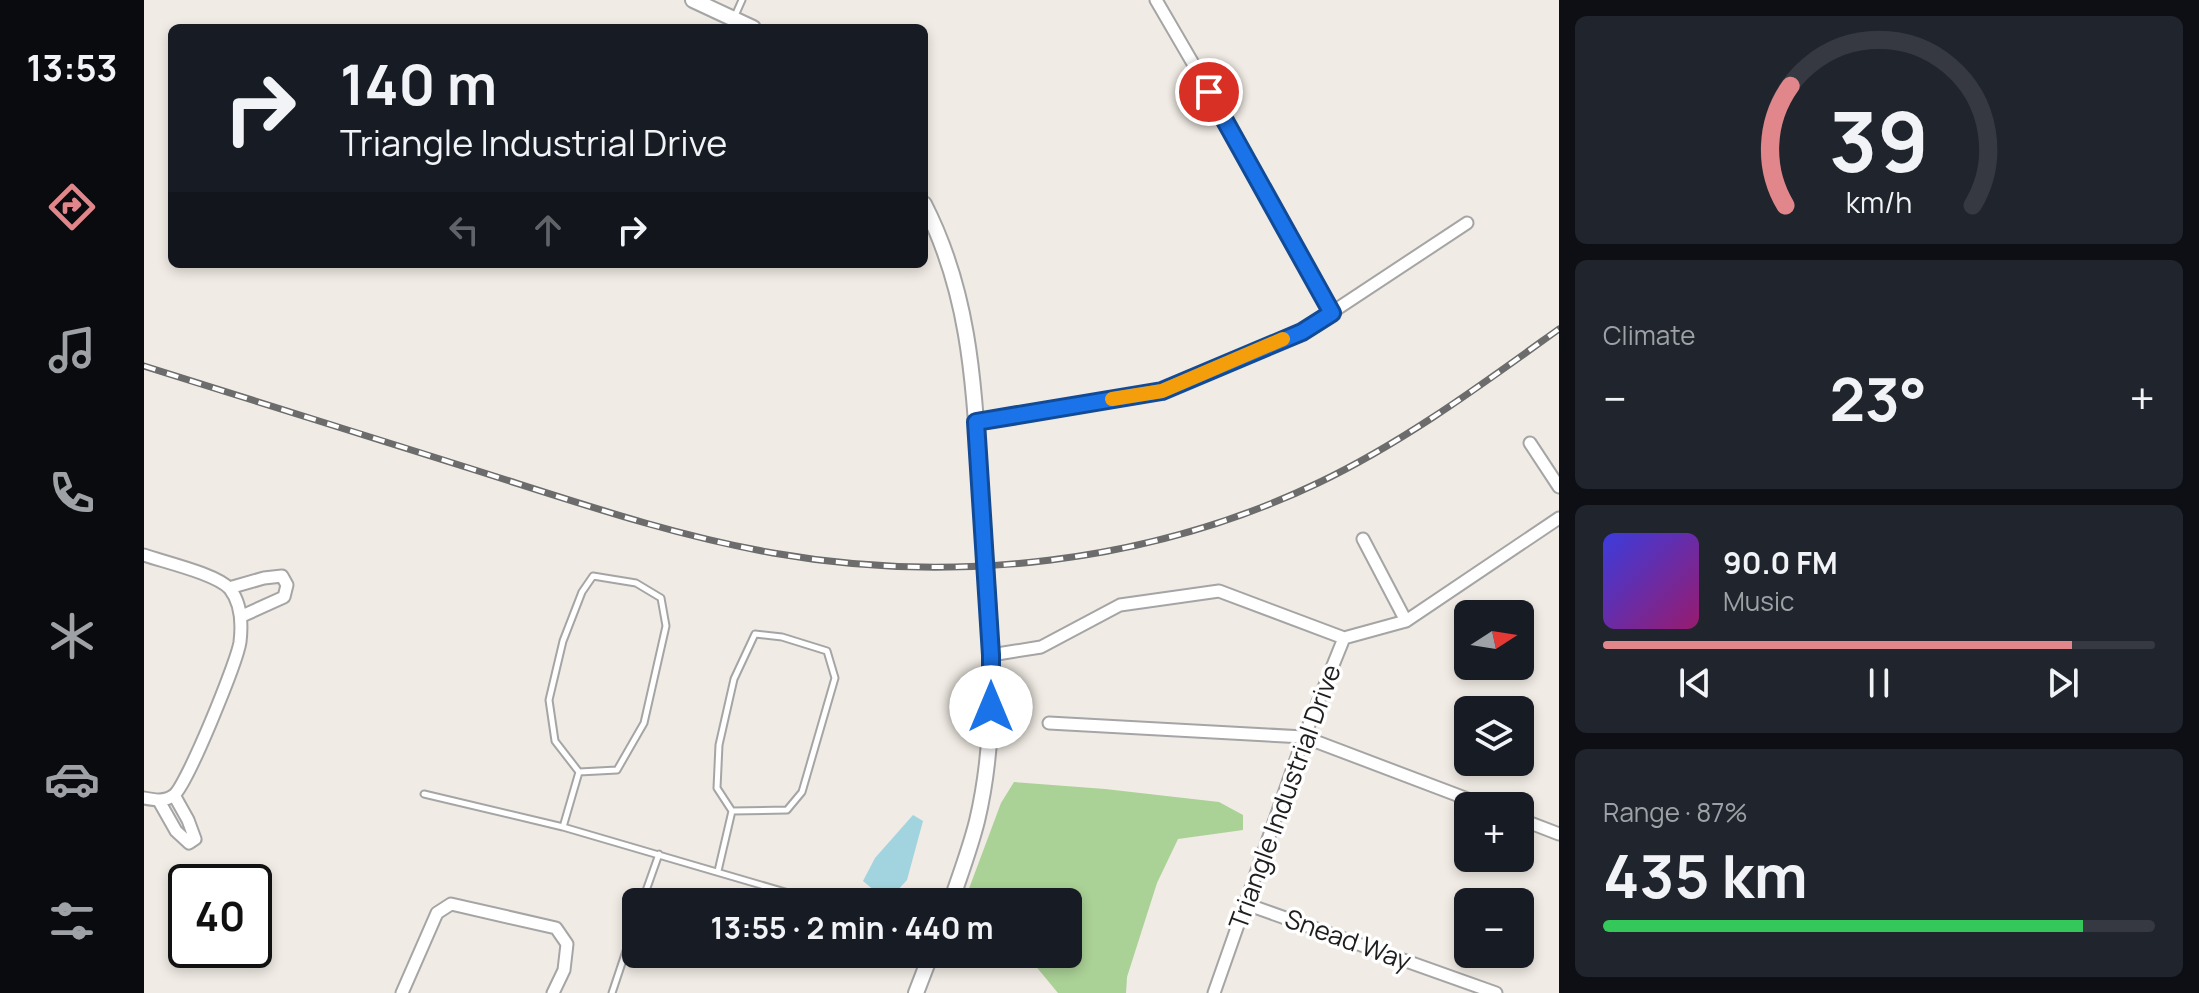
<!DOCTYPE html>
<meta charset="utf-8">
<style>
:root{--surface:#171b24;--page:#20242c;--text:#f1f3f6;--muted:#9ea1a6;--line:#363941;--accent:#e1868a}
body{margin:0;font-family:Manrope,sans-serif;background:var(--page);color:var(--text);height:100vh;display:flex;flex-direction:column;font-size:30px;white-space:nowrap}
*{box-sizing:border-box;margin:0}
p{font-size:26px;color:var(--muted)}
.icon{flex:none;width:44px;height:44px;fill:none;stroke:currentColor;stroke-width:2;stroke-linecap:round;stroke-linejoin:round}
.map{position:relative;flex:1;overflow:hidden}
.details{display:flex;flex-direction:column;gap:16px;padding:16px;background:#0d0f14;width:640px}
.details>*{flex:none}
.top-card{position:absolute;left:24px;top:24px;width:760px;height:244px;border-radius:12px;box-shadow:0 4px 12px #0003;background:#171b24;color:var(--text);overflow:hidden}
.needle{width:52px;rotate:78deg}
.fabs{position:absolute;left:1310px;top:600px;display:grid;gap:16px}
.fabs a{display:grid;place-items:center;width:80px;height:80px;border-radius:12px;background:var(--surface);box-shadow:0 4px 12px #0003;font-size:40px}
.speed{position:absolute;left:24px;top:864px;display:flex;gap:16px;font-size:40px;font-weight:700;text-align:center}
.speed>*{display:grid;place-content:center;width:104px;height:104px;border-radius:50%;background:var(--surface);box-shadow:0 4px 12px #0003;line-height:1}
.speed .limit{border:4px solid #111;border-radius:12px;background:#fff;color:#111}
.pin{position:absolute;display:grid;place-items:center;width:68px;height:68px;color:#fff;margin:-34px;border:4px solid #fff;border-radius:50%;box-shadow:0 2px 8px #0007}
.me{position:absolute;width:88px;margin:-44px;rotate:0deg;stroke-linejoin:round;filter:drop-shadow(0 0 6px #0008)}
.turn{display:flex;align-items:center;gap:28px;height:168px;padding:0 40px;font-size:36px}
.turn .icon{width:104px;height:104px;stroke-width:2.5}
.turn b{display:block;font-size:56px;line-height:68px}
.lanes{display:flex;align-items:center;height:76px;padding:0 40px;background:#0003;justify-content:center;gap:40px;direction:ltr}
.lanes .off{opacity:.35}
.big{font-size:60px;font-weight:700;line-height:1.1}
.details .tile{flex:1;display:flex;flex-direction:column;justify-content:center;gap:12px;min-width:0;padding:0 28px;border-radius:12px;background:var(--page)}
.details .dial{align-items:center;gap:0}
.dial svg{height:208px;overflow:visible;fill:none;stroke:var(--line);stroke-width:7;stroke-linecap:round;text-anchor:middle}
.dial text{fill:var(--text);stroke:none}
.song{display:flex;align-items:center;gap:24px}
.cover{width:96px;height:96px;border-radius:12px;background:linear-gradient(135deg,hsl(240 70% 55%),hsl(320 70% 35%))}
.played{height:8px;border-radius:4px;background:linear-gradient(90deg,var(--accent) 85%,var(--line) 85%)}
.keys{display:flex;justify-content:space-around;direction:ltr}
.heat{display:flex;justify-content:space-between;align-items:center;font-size:44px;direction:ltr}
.charge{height:12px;border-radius:6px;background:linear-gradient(90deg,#34c759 87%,var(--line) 0)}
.trip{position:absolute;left:478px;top:888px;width:460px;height:80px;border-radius:12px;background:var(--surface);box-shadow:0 4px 12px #0003;font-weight:700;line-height:80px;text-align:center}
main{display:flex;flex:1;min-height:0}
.tab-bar{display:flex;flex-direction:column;width:144px;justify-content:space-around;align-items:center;background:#090b0e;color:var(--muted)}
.tab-bar .icon{width:56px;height:56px}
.tab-bar .current{color:var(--accent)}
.tab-bar b{font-size:36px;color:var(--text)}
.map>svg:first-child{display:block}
.forest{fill:#aad196}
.water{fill:#a2d4e0}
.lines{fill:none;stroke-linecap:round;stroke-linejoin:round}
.service-casing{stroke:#a5a5a5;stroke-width:9}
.minor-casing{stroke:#a5a5a5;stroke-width:15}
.tertiary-casing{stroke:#a5a5a5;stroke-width:18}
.service{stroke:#fff;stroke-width:5}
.minor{stroke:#fff;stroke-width:11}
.tertiary{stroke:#fff;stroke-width:14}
.rail-casing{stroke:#6c6c6c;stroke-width:7}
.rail{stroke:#fff;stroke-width:4;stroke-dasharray:12;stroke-linecap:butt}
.route-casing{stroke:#114b97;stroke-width:20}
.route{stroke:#1a73e8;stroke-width:14}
.slow{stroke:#f59e0b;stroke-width:14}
.labels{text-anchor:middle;stroke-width:7;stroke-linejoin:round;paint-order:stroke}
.street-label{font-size:26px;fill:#1e1e1e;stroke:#fff}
</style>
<main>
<nav class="tab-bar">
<b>13:53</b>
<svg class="icon current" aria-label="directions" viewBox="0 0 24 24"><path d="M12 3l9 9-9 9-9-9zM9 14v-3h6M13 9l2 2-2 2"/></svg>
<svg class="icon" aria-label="music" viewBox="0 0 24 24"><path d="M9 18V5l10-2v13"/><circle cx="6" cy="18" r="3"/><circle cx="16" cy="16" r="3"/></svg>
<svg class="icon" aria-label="phone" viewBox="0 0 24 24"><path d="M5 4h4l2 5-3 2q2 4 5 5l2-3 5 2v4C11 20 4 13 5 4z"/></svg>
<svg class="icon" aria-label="climate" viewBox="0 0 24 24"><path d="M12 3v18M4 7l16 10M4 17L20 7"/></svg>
<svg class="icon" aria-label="car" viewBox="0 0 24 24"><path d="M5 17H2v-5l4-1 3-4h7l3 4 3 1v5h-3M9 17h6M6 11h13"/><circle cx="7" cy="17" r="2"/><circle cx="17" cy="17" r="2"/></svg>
<svg class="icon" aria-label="filters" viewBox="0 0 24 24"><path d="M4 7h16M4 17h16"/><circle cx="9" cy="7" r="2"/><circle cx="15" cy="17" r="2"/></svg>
</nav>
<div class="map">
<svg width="1415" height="993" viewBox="0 0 1415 993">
<rect width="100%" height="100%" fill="#f0ebe4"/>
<path class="forest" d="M870,782l91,7 114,13 24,13v15l-65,9 -21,44 -30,94 -1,16h-68l-29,-35 -25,-4h64v-52h-104l37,-99z"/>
<path class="water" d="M769,815l10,6 -16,59 -11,12 -21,-1 -12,-10 12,-23z"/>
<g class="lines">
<defs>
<path id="service" d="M590,18l8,-18
M280,794l139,33 256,75
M419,827l16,-55 -24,-31 -6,-41 14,-59 19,-49 11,-16 43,7 25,15 5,28 -22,97 -27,47 -38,2
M574,871l14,-60 55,-1 15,-18 33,-114 -8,-27 -45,-14 -27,-3 -21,45 -15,66 -2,43 15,23
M498,902l17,-48
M468,993l24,-72"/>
<path id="minor" d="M1012,0l67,115 109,198
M832,422l186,-31 140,-59 165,-109
M1386,443l29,44
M1219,539l43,82
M0,555c20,7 73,19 86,34 11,14 12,36 10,53 -3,20 -53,143 -66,153 -9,7 -20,5 -30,3
M85,588l35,-10 18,-2 5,9 -3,12 -42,19
M1200,638l62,-17 153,-103
M847,655l50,-8 79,-42 99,-14 125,47 -40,99 -90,256
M905,723l255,14 182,69
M15,801l17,30 13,12 6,-4 -7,-19 -14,-25
M1376,819l39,15
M1102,904l250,89
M258,993l35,-80 14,-9 105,24 11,16 -3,26 -11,23"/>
<path id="tertiary" d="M549,0l60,28
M780,204c49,96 50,191 57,296 7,106 21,216 -4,321 -7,28 -17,54 -26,81
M772,993l15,-39"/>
</defs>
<use href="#service" class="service-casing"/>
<use href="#minor" class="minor-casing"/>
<use href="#tertiary" class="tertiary-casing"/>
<use href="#service" class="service"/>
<use href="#minor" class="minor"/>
<use href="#tertiary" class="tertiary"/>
<defs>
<path id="rail" d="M0,366c110,35 221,69 331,104 98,31 196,65 298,83 182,32 377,10 545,-70 86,-41 163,-98 241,-154"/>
</defs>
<use href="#rail" class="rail-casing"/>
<use href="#rail" class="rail"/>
</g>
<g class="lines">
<defs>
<path id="route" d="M847,707v-52l-15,-233 186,-31 140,-59 30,-19 -123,-221"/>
</defs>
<use href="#route" class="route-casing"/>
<use href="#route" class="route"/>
<path class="slow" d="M968,399l50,-8 121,-52"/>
</g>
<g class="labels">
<g class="street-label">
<text transform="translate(1141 797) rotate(-70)" y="9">Triangle Industrial Drive</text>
<text transform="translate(1204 940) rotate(20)" y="9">Snead Way</text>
</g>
</g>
</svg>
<div class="fabs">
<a><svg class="needle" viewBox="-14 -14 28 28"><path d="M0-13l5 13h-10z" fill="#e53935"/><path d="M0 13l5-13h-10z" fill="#9ea1a6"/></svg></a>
<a><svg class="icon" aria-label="layers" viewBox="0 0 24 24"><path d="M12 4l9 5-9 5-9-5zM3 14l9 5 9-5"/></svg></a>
<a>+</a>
<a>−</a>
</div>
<div class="speed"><div class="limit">40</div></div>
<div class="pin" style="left:1065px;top:92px;background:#d93025"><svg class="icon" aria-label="arrive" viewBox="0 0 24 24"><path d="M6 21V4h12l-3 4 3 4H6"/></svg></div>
<svg class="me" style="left:847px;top:707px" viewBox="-20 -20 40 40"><circle r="19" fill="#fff"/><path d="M0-13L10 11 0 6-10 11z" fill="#1a73e8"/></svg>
<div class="trip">13:55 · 2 min · 440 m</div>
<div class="top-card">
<div class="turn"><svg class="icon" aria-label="right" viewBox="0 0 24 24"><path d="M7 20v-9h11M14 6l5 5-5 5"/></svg><div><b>140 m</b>Triangle Industrial Drive</div></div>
<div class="lanes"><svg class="icon off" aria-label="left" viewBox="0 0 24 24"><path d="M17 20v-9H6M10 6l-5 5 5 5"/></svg><svg class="icon off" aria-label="ahead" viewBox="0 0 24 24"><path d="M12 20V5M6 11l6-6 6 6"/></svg><svg class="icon" aria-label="right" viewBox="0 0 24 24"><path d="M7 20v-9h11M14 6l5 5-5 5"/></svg></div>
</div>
</div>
<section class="details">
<div class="tile dial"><svg viewBox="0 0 100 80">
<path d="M14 69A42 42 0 1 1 86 69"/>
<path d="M14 69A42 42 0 0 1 16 23" stroke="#e1868a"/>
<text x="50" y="56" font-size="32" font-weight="700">39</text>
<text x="50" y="72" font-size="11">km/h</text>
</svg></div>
<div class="tile"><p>Climate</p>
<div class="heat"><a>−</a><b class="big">23°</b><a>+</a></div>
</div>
<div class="tile">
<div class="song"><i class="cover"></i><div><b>90.0 FM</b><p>Music</p></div></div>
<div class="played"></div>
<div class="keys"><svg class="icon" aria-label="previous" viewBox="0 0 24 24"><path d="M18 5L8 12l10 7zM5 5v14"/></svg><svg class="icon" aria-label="pause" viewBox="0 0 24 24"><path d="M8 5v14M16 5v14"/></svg><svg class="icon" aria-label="next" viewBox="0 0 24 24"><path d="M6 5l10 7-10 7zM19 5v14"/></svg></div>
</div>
<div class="tile"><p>Range · 87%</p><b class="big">435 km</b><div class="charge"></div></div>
</section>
</main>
